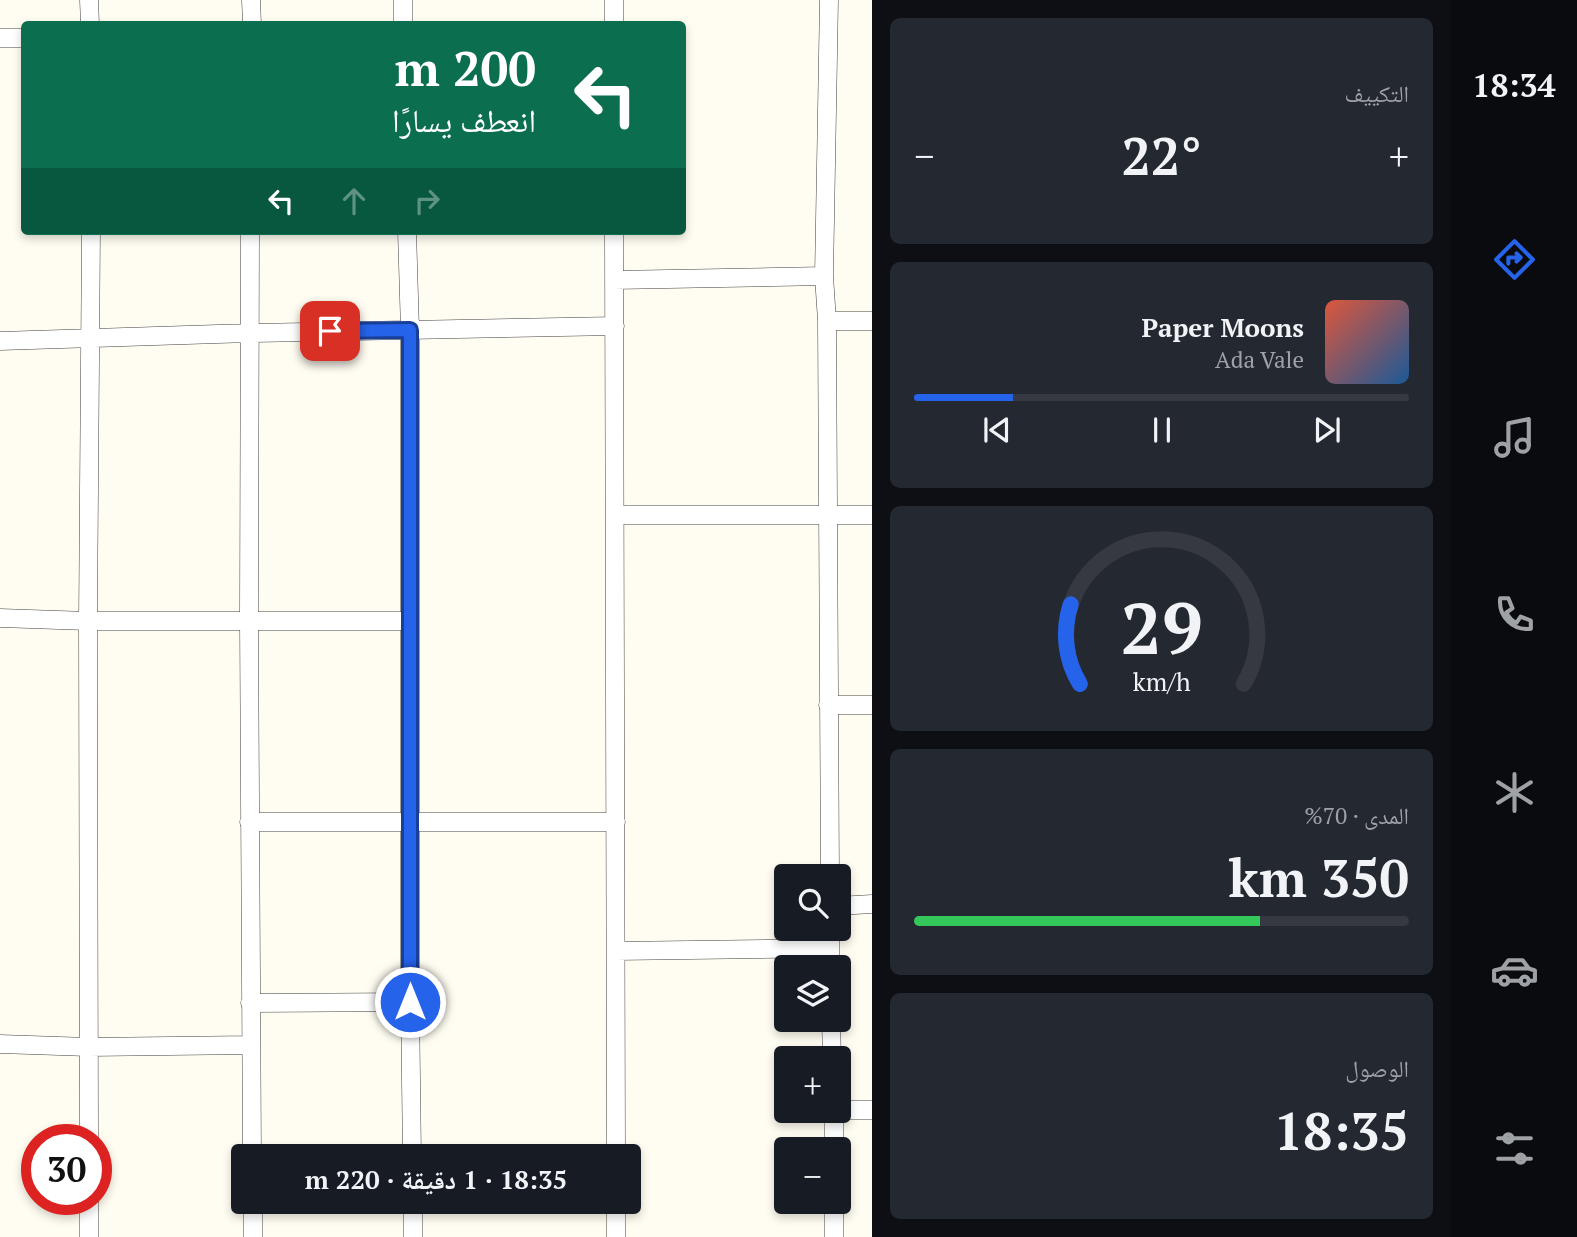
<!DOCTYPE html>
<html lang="ar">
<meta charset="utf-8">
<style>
:root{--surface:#171b24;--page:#242831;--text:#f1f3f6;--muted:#9ea1a6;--line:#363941;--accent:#2563eb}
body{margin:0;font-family:"PT Serif","Noto Naskh Arabic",serif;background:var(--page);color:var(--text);direction:rtl;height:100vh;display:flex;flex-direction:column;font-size:26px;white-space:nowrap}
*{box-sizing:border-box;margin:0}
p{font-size:23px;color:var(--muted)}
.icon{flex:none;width:38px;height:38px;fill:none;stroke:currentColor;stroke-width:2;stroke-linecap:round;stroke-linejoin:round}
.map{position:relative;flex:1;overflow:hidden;direction:ltr}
.side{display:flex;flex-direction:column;gap:18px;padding:18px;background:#0d0f14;width:579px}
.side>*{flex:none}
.top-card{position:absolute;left:21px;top:21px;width:665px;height:214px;border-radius:7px;box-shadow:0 4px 10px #0003;direction:rtl;background:#0b6e4f;color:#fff;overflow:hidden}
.tools{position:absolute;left:774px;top:864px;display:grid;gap:14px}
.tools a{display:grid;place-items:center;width:77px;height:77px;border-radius:7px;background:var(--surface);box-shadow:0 4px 10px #0003;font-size:35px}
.speed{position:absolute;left:21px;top:1124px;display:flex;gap:14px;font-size:35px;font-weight:700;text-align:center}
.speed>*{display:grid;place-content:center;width:91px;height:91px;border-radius:50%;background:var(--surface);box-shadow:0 4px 10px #0003;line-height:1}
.speed .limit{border:10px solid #d22;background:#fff;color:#111}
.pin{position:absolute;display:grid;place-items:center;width:60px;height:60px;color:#fff;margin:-30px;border-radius:14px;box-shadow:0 4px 10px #0006}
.me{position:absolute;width:77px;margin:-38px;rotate:0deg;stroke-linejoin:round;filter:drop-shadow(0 0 5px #0008)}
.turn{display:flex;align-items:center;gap:24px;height:147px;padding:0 35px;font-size:32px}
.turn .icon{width:91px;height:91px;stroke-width:2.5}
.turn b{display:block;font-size:49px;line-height:60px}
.lanes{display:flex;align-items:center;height:66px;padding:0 35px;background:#0003;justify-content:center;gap:35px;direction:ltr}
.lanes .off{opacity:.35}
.big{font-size:52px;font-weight:700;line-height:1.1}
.side .tile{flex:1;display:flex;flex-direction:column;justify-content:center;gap:10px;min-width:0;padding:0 24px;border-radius:10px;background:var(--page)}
.side .dial{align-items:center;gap:0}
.dial svg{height:182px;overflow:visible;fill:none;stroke:var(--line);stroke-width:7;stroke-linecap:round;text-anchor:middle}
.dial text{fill:var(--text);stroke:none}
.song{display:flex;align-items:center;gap:21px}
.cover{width:84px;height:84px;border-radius:10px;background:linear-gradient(135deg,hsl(10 70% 55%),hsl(210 70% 35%))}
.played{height:7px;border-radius:4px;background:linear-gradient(90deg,var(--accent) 20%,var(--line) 20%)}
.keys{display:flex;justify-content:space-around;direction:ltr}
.heat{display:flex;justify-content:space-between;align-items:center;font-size:38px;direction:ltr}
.charge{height:10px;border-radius:5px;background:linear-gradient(90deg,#34c759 70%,var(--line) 0)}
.trip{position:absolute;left:231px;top:1144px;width:410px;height:70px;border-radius:7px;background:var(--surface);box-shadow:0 4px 10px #0003;font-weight:700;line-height:70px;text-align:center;direction:rtl}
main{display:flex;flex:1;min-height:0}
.menu{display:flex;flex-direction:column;width:126px;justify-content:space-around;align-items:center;background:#090b0e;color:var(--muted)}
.menu .icon{width:49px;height:49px}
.menu .current{color:var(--accent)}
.menu b{font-size:32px;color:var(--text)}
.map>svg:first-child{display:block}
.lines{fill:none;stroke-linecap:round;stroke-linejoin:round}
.street-casing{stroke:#424242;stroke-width:19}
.street{stroke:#fff;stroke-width:18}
.route-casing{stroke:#184099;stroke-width:18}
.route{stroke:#2563eb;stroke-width:12}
</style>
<main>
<nav class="menu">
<b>18:34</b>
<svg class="icon current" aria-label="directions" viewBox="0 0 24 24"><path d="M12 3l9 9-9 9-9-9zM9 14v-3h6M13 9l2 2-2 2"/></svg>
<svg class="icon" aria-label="music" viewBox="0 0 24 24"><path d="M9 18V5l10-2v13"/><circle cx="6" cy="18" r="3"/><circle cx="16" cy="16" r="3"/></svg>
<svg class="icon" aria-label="phone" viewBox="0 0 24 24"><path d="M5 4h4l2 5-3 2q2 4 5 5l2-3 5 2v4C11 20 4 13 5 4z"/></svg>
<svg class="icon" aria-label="climate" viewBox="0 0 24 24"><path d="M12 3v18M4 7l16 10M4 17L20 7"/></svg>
<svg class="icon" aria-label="car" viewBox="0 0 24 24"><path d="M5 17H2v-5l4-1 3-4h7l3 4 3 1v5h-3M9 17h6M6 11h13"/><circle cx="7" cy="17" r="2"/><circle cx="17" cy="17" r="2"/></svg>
<svg class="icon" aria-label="filters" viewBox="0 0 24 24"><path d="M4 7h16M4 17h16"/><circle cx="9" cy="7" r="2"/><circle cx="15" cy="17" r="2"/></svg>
</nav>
<section class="side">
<div class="tile"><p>التكييف</p>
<div class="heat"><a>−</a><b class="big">22°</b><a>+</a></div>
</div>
<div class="tile">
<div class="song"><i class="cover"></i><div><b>Paper Moons</b><p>Ada Vale</p></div></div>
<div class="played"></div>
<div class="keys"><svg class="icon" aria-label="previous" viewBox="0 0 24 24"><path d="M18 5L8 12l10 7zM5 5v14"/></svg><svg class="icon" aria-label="pause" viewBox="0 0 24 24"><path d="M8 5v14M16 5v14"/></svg><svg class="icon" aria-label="next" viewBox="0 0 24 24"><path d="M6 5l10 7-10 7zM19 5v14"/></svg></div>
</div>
<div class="tile dial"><svg viewBox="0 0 100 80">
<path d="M14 69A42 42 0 1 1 86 69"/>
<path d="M14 69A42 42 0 0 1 10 34" stroke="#2563eb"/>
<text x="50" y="56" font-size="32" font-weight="700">29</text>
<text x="50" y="72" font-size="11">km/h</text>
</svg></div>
<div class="tile"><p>المدى · 70%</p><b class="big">350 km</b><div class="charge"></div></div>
<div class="tile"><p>الوصول</p><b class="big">18:35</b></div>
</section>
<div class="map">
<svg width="872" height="1237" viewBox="0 0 872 1237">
<rect width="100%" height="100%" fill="#fffdf1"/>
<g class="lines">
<defs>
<path id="street" d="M89,0l1,24
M251,0l1,24
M829,0l-5,276 3,45 3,556
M403,24v-24
M614,24v-24
M0,38h24
M250,231l-1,389 3,537
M407,231l3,99v672l2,155
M614,231l2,926
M614,280l210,-4
M827,321h45
M0,341l249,-8 366,-7
M616,515h256
M0,618l88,3h321
M828,705h44
M249,822h367
M838,906l34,-2
M830,929v39
M616,951l213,-3
M250,1003l160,-1
M831,1020l1,39
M0,1044l89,3 161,-2
M838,1110h34
M834,1111v39
M89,1139l-1,-518 3,-390
M89,1199v38
M253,1202v35
M413,1202v35
M834,1202v35
M616,1237v-35"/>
</defs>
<use href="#street" class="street-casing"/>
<use href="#street" class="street"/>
</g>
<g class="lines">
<defs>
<path id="route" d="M330,331l80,-1v672"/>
</defs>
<use href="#route" class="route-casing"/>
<use href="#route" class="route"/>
</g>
</svg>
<div class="tools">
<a><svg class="icon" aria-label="search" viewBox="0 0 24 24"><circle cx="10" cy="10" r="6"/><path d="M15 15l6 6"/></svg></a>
<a><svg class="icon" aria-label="layers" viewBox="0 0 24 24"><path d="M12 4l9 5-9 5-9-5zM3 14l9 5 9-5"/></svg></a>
<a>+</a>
<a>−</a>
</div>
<div class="speed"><div class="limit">30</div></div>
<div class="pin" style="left:330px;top:331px;background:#d93025"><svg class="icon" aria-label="arrive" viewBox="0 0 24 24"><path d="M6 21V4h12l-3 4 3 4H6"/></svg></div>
<svg class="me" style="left:410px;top:1002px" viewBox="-20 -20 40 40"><circle r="17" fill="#2563eb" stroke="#fff" stroke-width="3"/><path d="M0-11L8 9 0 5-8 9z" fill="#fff"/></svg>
<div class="trip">18:35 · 1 دقيقة · 220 m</div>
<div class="top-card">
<div class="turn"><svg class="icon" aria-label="left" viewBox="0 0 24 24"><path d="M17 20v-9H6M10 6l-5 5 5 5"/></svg><div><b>200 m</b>انعطف يسارًا</div></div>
<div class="lanes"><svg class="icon" aria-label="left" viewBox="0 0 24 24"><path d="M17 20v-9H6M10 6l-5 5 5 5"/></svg><svg class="icon off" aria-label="ahead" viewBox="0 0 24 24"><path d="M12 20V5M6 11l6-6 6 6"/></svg><svg class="icon off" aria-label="right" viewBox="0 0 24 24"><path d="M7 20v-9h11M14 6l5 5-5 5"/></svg></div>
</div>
</div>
</main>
